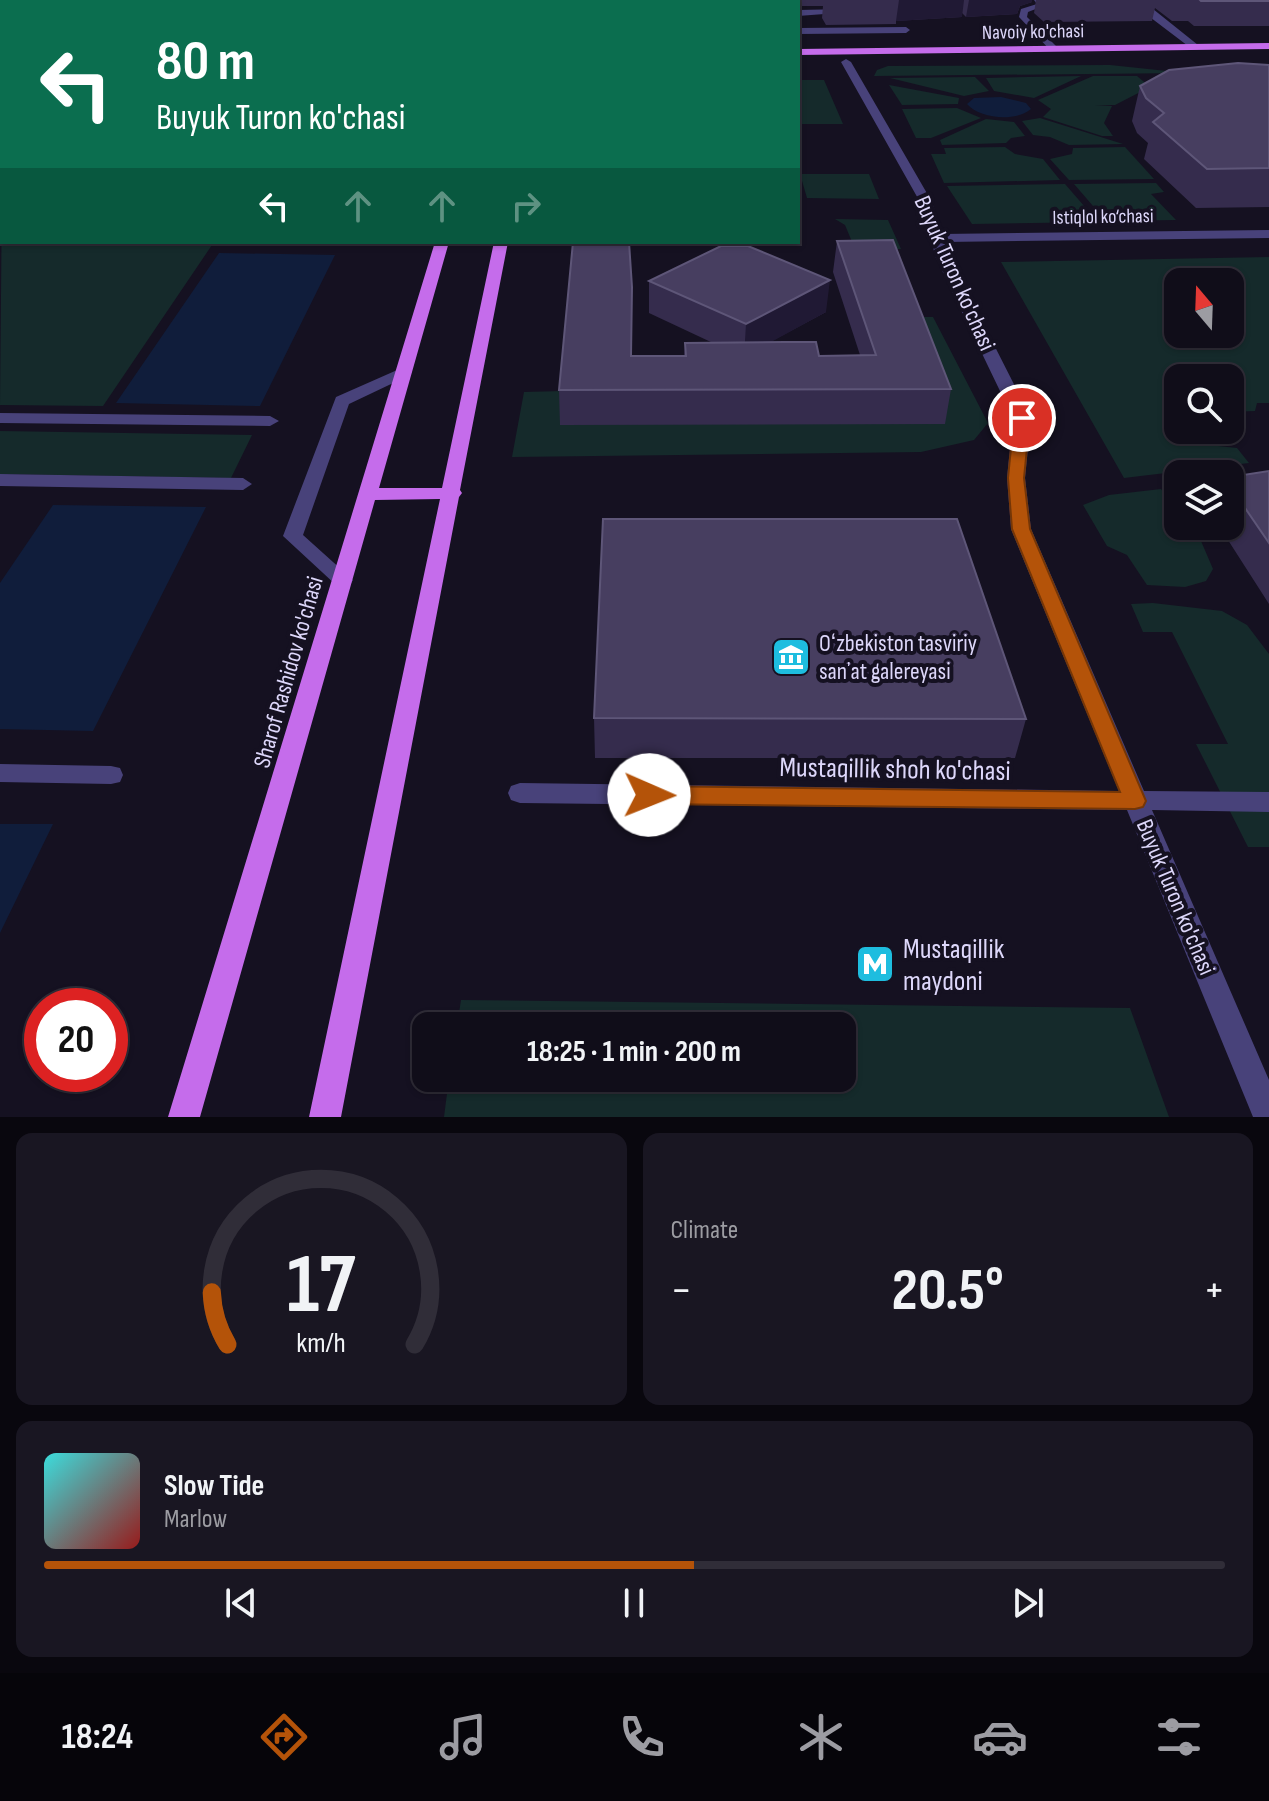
<!DOCTYPE html>
<meta charset="utf-8">
<style>
:root{--surface:#100d19;--page:#191622;--text:#f1f3f6;--muted:#9c9ca2;--line:#302d38;--accent:#b45309}
body{margin:0;font-family:"Sofia Sans Condensed",sans-serif;background:var(--page);color:var(--text);height:100vh;display:flex;flex-direction:column;font-size:30px;white-space:nowrap}
*{box-sizing:border-box;margin:0}
p{font-size:26px;color:var(--muted)}
.icon{flex:none;width:44px;height:44px;fill:none;stroke:currentColor;stroke-width:2;stroke-linecap:round;stroke-linejoin:round}
.map{position:relative;height:1117px;overflow:hidden}
.sheet{display:flex;flex-direction:column;gap:16px;padding:16px;background:#09070e;flex:1}
.sheet>*{flex:none}
.hud{position:absolute;left:0px;top:0px;width:800px;height:244px;box-shadow:0 2px 6px #0004,0 0 0 2px var(--line);background:#0b6e4f;color:#fff;overflow:hidden}
.needle{width:52px;rotate:341deg}
.buttons{position:absolute;left:1164px;top:268px;display:grid;gap:16px}
.buttons a{display:grid;place-items:center;width:80px;height:80px;border-radius:16px;background:var(--surface);box-shadow:0 2px 6px #0004,0 0 0 2px var(--line);font-size:40px}
.speed{position:absolute;left:24px;top:988px;display:flex;gap:16px;font-size:40px;font-weight:700;text-align:center}
.speed>*{display:grid;place-content:center;width:104px;height:104px;border-radius:50%;background:var(--surface);box-shadow:0 2px 6px #0004,0 0 0 2px var(--line);line-height:1}
.speed .limit{border:12px solid #d22;background:#fff;color:#111}
.pin{position:absolute;display:grid;place-items:center;width:68px;height:68px;color:#fff;margin:-34px;border:4px solid #fff;border-radius:50%;box-shadow:0 2px 8px #0007}
.me{position:absolute;width:88px;margin:-44px;rotate:91deg;stroke-linejoin:round;filter:drop-shadow(0 0 6px #0008)}
.turn{display:flex;align-items:center;gap:28px;height:168px;padding:0 24px;font-size:36px}
.turn .icon{width:104px;height:104px;stroke-width:2.5}
.turn b{display:block;font-size:56px;line-height:68px}
.lanes{display:flex;align-items:center;height:76px;padding:0 24px;background:#0003;justify-content:center;gap:40px;direction:ltr}
.lanes .off{opacity:.35}
.big{font-size:60px;font-weight:700;line-height:1.1}
.sheet .tile{flex:1;display:flex;flex-direction:column;justify-content:center;gap:12px;min-width:0;padding:0 28px;border-radius:16px;background:var(--page)}
.sheet .dial{align-items:center;gap:0}
.dial svg{height:208px;overflow:visible;fill:none;stroke:var(--line);stroke-width:7;stroke-linecap:round;text-anchor:middle}
.dial text{fill:var(--text);stroke:none}
.song{display:flex;align-items:center;gap:24px}
.cover{width:96px;height:96px;border-radius:12px;background:linear-gradient(135deg,hsl(180 70% 55%),hsl(0 70% 35%))}
.played{height:8px;border-radius:4px;background:linear-gradient(90deg,var(--accent) 55%,var(--line) 55%)}
.keys{display:flex;justify-content:space-around;direction:ltr}
.heat{display:flex;justify-content:space-between;align-items:center;font-size:44px;direction:ltr}
.sheet .tiles{flex:1;display:grid;gap:16px;grid-template-columns:1fr 1fr}
.tile:last-child{grid-column:span 2}
.trip{position:absolute;left:412px;top:1012px;width:444px;height:80px;border-radius:16px;background:var(--surface);box-shadow:0 2px 6px #0004,0 0 0 2px var(--line);font-weight:700;line-height:80px;text-align:center}
.menu{display:flex;height:128px;justify-content:space-around;align-items:center;background:#06050a;color:var(--muted)}
.menu .icon{width:56px;height:56px}
.menu .on{color:var(--accent)}
.menu b{font-size:36px;color:var(--text)}
.map>svg:first-child{display:block}
.green{fill:#152a2b;fill-rule:evenodd}
.water{fill:#101d3b}
.lines{fill:none;stroke-linecap:round;stroke-linejoin:round}
.minor{fill:#48427a;fill-rule:evenodd}
.major{fill:#c56ceb;fill-rule:evenodd}
.wall{fill:#352c4d}
.shaded-wall{fill:#201934}
.building{fill:#473e60;stroke:#5e5678;stroke-width:2}
.route{fill:#b45309;stroke:#753606;stroke-width:2}
.labels{text-anchor:middle;stroke-width:8;stroke-linejoin:round;paint-order:stroke}
.far-street-label{font-size:20px;fill:#ddd7fa;stroke:#151121}
.street-label{font-size:24px;fill:#ddd7fa;stroke:#151121}
.poi-label{font-size:24px;fill:#ddd7fa;stroke:#151121;text-anchor:start}
.near-street-label{font-size:28px;fill:#ddd7fa;stroke:#151121}
.near-poi-label{font-size:28px;fill:#ddd7fa;stroke:#151121;text-anchor:start}
</style>
<div class="map">
<svg width="1269" height="1117" viewBox="0 0 1269 1117">
<rect width="100%" height="100%" fill="#151121"/>
<path class="green" d="M117,0h349v2h-352z
M1110,65l76,8 -312,3 3,-6 11,-4z
M1081,76l-47,22 -40,-7 -8,-13z
M1093,76h44l13,11 -35,18h-20l17,1 -8,17 9,13h-11l-59,-19 8,-8 -13,-9z
M975,77l14,14 -25,5 -74,-18z
M798,80h26l19,44h-45z
M889,85l70,13 -1,6 -56,1z
M957,108l24,10 -50,20h-15l-14,-29z
M1040,118l83,26 -54,1 -19,-8 -17,-2 -11,-14z
M986,119l28,3 11,14 -14,2 -5,5 -64,2 -2,-5z
M1005,147l10,7 28,5 17,21 -116,3 -13,-29h15l-2,-6z
M1125,147l29,32 -85,1 -19,-21 22,-5 1,-6z
M800,174h69l10,25 -72,-1z
M1156,183l8,9 -13,2 25,26 -70,1 -32,-37z
M1065,184l33,38 -126,2 -25,-38z
M2,185v57h212l-111,164 -103,-1z
M835,219l53,1 13,29h-46l-10,-24z
M1269,257v146h-12l-2,8 -25,1v-34h-52v52h6l25,15 28,3 12,15 -125,15 -123,-216zM1178,282h52v52h-52z
M905,317h28l55,106 -14,17 -53,12 -409,5 12,-65 40,-1 380,33z
M0,431l252,4 -21,43 -231,-4z
M1161,489l17,22v15h11l12,15 12,28 -7,12 -21,6 -38,-2 -20,-30 -20,-9 -24,-41 26,-10z
M1153,603l69,8 25,14 22,29v193h-21l-52,-103h32l-56,-112h-29l-12,-28z
M461,1000l669,8 39,109h-725l5,-39h393v-52h-385z"/>
<path class="water" d="M1001,97l25,6 5,6c-15,13 -51,10 -64,-5l7,-6z
M219,253l116,2 -75,151 -144,-3z
M53,505l153,2 -113,224 -93,-2v-146z
M0,824h53l-53,109z"/>
<g class="lines">
<path class="minor" d="M0,0h82l-82,4z
M227,0h9l-10,2z
M581,0h8v2h-8z
M1034,0h8l4,5 -18,7 -1,5 30,30v4h-6l-32,-34 2,-8 16,-5z
M1134,1h9l55,44v4h-6l-58,-44z
M798,10l49,-1 4,3 -53,4z
M798,28l108,-1 4,3 -4,3 -108,1z
M846,59l5,3 81,140 10,32 327,-4v8l-324,4 5,16 81,160 -6,60 6,51 113,262 125,1v20l-117,-2 117,270v37h-16l-126,-307 -607,-7 -9,-3 -3,-7 3,-7 9,-3 599,8 -108,-262 -4,-51 6,-60 -77,-160 -16,-56 -79,-140z
M404,367l8,5 -2,3 -61,29 -46,131 50,45 -3,5h-14l-53,-49 53,-139z
M0,413l270,3 9,5 -9,5 -270,-3z
M0,474l243,4 9,6 -9,6 -243,-4z
M0,764l111,2 9,2 3,7 -3,7 -9,2 -111,-2z"/>
<path class="major" d="M476,0h8v2h-8z
M498,0h8v2h-8z
M1269,43v6l-471,6v-6z
M2,67v6l-2,1v-6z
M435,242h14l-70,246h63l52,-246h14l-48,248 2,3 -3,4 -118,620h-32l131,-618 -65,1 -175,617h-32z"/>
</g>
<path class="wall" d="M537,0h32v2h-32z
M680,0h352v2l-12,4 -3,8 -51,3 -4,-4v4l-66,4v3l-70,1 -4,-7 1,-12h-25v-4h-117z
M1036,0h233v26h-75l-6,-5h-16l-17,-13 -3,13 -108,1 -10,-9z
M1269,65v142l-73,1 -52,-49 4,-16 -11,-10 -5,-12 8,-35z
M837,241l114,148 -6,35 -385,1 -1,-35 73,-70 -1,36h53l1,-13h28l-64,-30v-32l177,31 -56,30 49,14 41,-1 -27,-83z
M1269,471v133l-50,-78h11v-49z
M594,718l432,1 -11,39h-420z"/>
<path class="shaded-wall" d="M899,0h65l-2,17 -66,4z
M969,0h63v2l-12,4 -3,8 -51,3z
M830,280l-4,32 -82,45 2,-33z"/>
<path class="building" d="M1200,0h69v1h-68z
M1238,63l31,2v103l-62,1 -54,-47 11,-9 -18,-15 -6,-12 29,-16z
M893,240l58,149 -392,1 14,-148h56l3,45 -1,69h55l-1,-13 99,-1h32l3,14 57,-1 -39,-114z
M721,246h27l82,34 -84,44 -97,-43z
M1269,471v72l-39,-57v-9z
M603,519h354l69,200 -432,-1z"/>
<path class="route" d="M1022,413l8,5 -6,60 6,51 116,272 -3,6 -8,2 -486,-5 -8,-3 -3,-6 3,-6 8,-3 471,6 -108,-263 -4,-51 6,-60z"/>
<defs>
<symbol id="museum-square" viewBox="-11 -11 22 22"><rect x="-9" y="-9" width="18" height="18" rx="4" fill="#1ebddf" stroke="#151121"/><path d="M0-6L6-3V-2H-6V-3ZM-5-1h2V3h-2ZM-1-1h2V3h-2ZM3-1h2V3H3ZM-6 4H6V6H-6Z" fill="#fff"/></symbol>
<symbol id="metro-square" viewBox="-11 -11 22 22"><rect x="-9" y="-9" width="18" height="18" rx="4" fill="#1ebddf" stroke="#151121"/><path d="M-5.5 5V-5H-3L0 0L3-5H5.5V5H3V-.5L0 4L-3-.5V5Z" fill="#fff"/></symbol>
</defs>
<g fill-rule="evenodd">
<use href="#museum-square" x="769" y="635" width="44" height="44"/>
<use href="#metro-square" x="853" y="942" width="44" height="44"/>
</g>
<g class="labels">
<g class="far-street-label">
<text transform="translate(1033 31) rotate(-1)" y="7">Navoiy ko'chasi</text>
<text transform="translate(1103 216) rotate(-1)" y="7">Istiqlol ko‘chasi</text>
</g>
<g class="street-label">
<text transform="translate(955 273) rotate(66)" y="8">Buyuk Turon ko'chasi</text>
<text transform="translate(288 672) rotate(-74)" y="8">Sharof Rashidov ko'chasi</text>
<text transform="translate(1176 897) rotate(67)" y="8">Buyuk Turon ko'chasi</text>
</g>
<g class="poi-label">
<text x="819" y="651">Oʻzbekiston tasviriy<tspan x="819" dy="28">sanʼat galereyasi</tspan></text>
</g>
<g class="near-street-label">
<text transform="translate(895 768) rotate(1)" y="10">Mustaqillik shoh ko'chasi</text>
</g>
<g class="near-poi-label">
<text x="903" y="958">Mustaqillik<tspan x="903" dy="32">maydoni</tspan></text>
</g>
</g>
</svg>
<div class="buttons">
<a><svg class="needle" viewBox="-14 -14 28 28"><path d="M0-13l5 13h-10z" fill="#e53935"/><path d="M0 13l5-13h-10z" fill="#9c9ca2"/></svg></a>
<a><svg class="icon" aria-label="search" viewBox="0 0 24 24"><circle cx="10" cy="10" r="6"/><path d="M15 15l6 6"/></svg></a>
<a><svg class="icon" aria-label="layers" viewBox="0 0 24 24"><path d="M12 4l9 5-9 5-9-5zM3 14l9 5 9-5"/></svg></a>
</div>
<div class="speed"><div class="limit">20</div></div>
<div class="pin" style="left:1022px;top:418px;background:#d93025"><svg class="icon" aria-label="arrive" viewBox="0 0 24 24"><path d="M6 21V4h12l-3 4 3 4H6"/></svg></div>
<svg class="me" style="left:649px;top:795px" viewBox="-20 -20 40 40"><circle r="19" fill="#fff"/><path d="M0-13L10 11 0 6-10 11z" fill="#b45309"/></svg>
<div class="trip">18:25 · 1 min · 200 m</div>
<div class="hud">
<div class="turn"><svg class="icon" aria-label="left" viewBox="0 0 24 24"><path d="M17 20v-9H6M10 6l-5 5 5 5"/></svg><div><b>80 m</b>Buyuk Turon ko'chasi</div></div>
<div class="lanes"><svg class="icon" aria-label="left" viewBox="0 0 24 24"><path d="M17 20v-9H6M10 6l-5 5 5 5"/></svg><svg class="icon off" aria-label="ahead" viewBox="0 0 24 24"><path d="M12 20V5M6 11l6-6 6 6"/></svg><svg class="icon off" aria-label="ahead" viewBox="0 0 24 24"><path d="M12 20V5M6 11l6-6 6 6"/></svg><svg class="icon off" aria-label="right" viewBox="0 0 24 24"><path d="M7 20v-9h11M14 6l5 5-5 5"/></svg></div>
</div>
</div>
<section class="sheet">
<div class="tiles">
<div class="tile dial"><svg viewBox="0 0 100 80">
<path d="M14 69A42 42 0 1 1 86 69"/>
<path d="M14 69A42 42 0 0 1 8 49" stroke="#b45309"/>
<text x="50" y="56" font-size="32" font-weight="700">17</text>
<text x="50" y="72" font-size="11">km/h</text>
</svg></div>
<div class="tile"><p>Climate</p>
<div class="heat"><a>−</a><b class="big">20.5°</b><a>+</a></div>
</div>
<div class="tile">
<div class="song"><i class="cover"></i><div><b>Slow Tide</b><p>Marlow</p></div></div>
<div class="played"></div>
<div class="keys"><svg class="icon" aria-label="previous" viewBox="0 0 24 24"><path d="M18 5L8 12l10 7zM5 5v14"/></svg><svg class="icon" aria-label="pause" viewBox="0 0 24 24"><path d="M8 5v14M16 5v14"/></svg><svg class="icon" aria-label="next" viewBox="0 0 24 24"><path d="M6 5l10 7-10 7zM19 5v14"/></svg></div>
</div>
</div>
</section>
<nav class="menu">
<b>18:24</b>
<svg class="icon on" aria-label="directions" viewBox="0 0 24 24"><path d="M12 3l9 9-9 9-9-9zM9 14v-3h6M13 9l2 2-2 2"/></svg>
<svg class="icon" aria-label="music" viewBox="0 0 24 24"><path d="M9 18V5l10-2v13"/><circle cx="6" cy="18" r="3"/><circle cx="16" cy="16" r="3"/></svg>
<svg class="icon" aria-label="phone" viewBox="0 0 24 24"><path d="M5 4h4l2 5-3 2q2 4 5 5l2-3 5 2v4C11 20 4 13 5 4z"/></svg>
<svg class="icon" aria-label="climate" viewBox="0 0 24 24"><path d="M12 3v18M4 7l16 10M4 17L20 7"/></svg>
<svg class="icon" aria-label="car" viewBox="0 0 24 24"><path d="M5 17H2v-5l4-1 3-4h7l3 4 3 1v5h-3M9 17h6M6 11h13"/><circle cx="7" cy="17" r="2"/><circle cx="17" cy="17" r="2"/></svg>
<svg class="icon" aria-label="filters" viewBox="0 0 24 24"><path d="M4 7h16M4 17h16"/><circle cx="9" cy="7" r="2"/><circle cx="15" cy="17" r="2"/></svg>
</nav>
